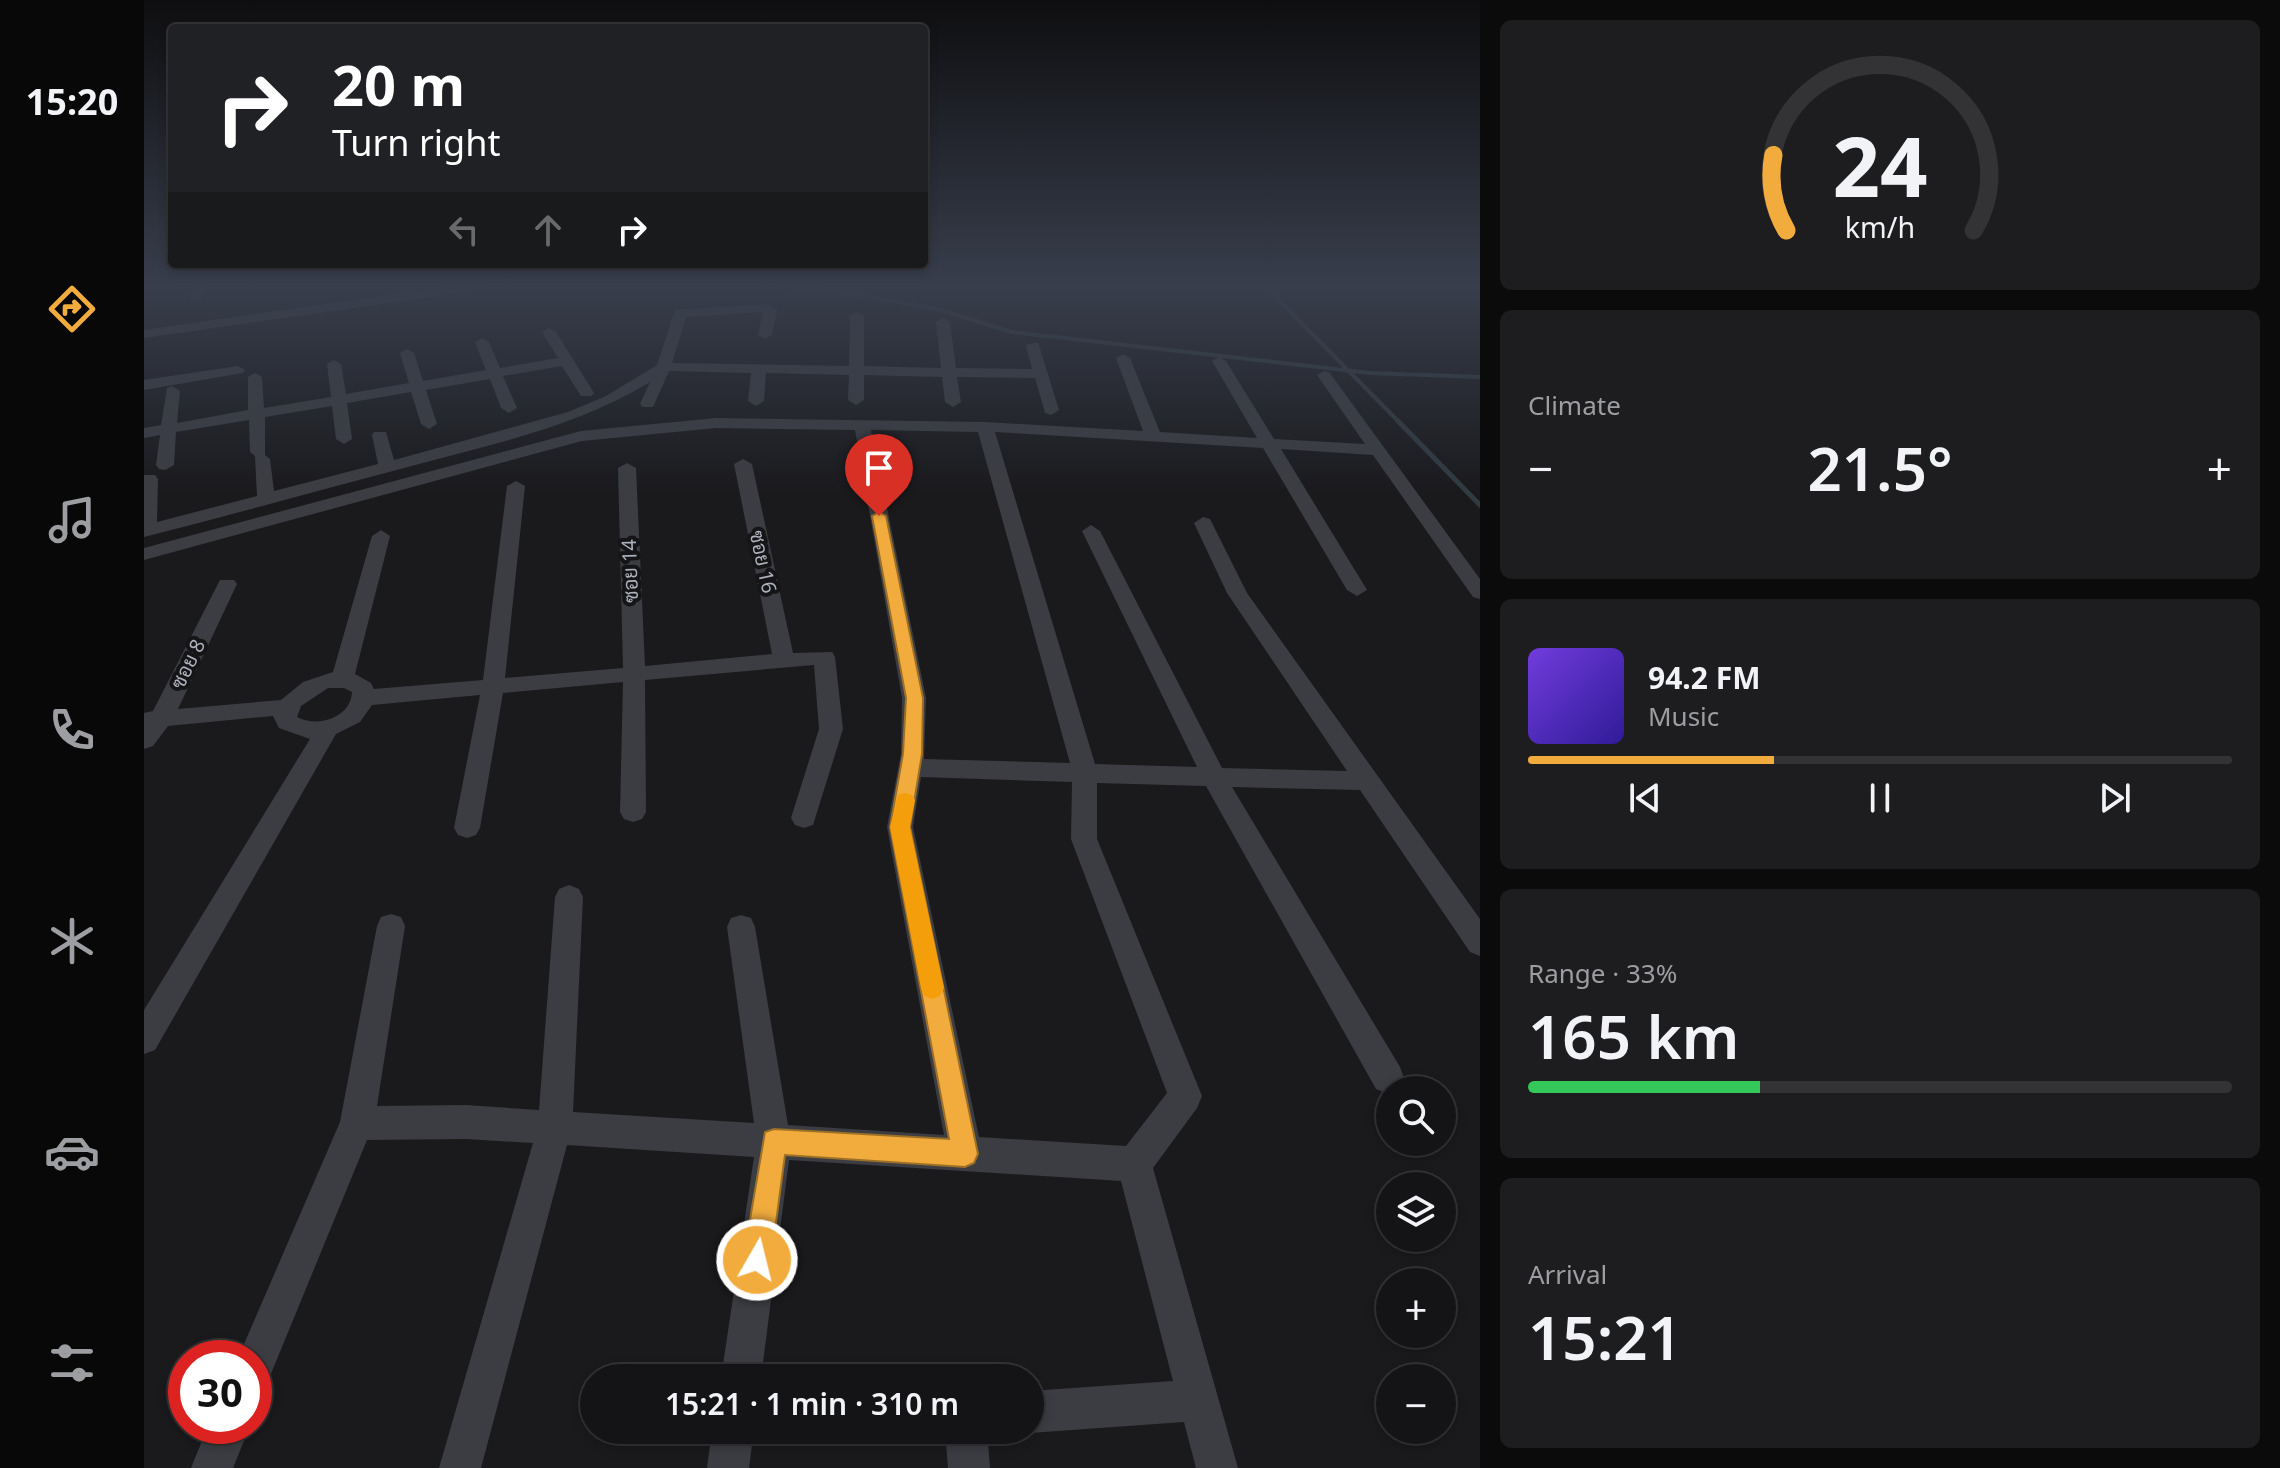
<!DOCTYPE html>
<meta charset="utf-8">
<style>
:root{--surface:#141416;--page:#1d1d1f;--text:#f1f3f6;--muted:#9d9ea1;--line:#333335;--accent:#f2ac3d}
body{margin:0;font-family:"Noto Sans",Sarabun,sans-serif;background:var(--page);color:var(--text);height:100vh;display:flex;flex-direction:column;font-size:30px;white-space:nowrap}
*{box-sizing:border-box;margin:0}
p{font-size:26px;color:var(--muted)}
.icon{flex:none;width:44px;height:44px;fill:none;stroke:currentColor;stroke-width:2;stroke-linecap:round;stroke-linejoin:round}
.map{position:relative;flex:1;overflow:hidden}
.details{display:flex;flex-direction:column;gap:20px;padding:20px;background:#0b0b0c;width:800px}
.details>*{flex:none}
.guide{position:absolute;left:24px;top:24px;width:760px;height:244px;border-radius:8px;box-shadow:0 4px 12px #0003,0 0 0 2px var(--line);background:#202124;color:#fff;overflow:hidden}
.controls{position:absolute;left:1232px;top:1076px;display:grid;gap:16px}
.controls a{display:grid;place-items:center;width:80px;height:80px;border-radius:50%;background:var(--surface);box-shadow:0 4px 12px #0003,0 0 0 2px var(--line);font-size:40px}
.speed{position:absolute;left:24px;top:1340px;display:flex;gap:16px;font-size:40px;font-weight:700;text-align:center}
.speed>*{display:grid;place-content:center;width:104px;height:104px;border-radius:50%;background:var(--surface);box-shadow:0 4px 12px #0003,0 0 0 2px var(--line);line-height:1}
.speed .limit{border:12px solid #d22;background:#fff;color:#111}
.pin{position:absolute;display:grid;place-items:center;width:68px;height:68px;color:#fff;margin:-82px -34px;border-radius:50% 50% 50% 0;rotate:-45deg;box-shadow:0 0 8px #0007}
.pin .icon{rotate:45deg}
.me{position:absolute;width:88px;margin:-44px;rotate:8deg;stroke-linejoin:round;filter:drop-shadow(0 0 6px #0008)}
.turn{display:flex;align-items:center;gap:28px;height:168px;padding:0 32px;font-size:36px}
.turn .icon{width:104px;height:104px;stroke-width:2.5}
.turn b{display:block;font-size:56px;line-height:68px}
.lanes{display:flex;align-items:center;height:76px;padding:0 32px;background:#0003;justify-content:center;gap:40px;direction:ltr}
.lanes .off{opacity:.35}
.big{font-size:60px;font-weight:600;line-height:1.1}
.details .card{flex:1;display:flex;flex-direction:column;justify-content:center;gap:12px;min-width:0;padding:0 28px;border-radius:12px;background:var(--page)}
.details .dial{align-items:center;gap:0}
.dial svg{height:208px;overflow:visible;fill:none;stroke:var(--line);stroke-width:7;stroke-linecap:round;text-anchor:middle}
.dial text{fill:var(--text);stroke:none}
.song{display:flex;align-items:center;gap:24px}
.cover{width:96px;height:96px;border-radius:12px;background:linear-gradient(135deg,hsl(260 70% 55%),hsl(250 70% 35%))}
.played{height:8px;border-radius:4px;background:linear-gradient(90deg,var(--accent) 35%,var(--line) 35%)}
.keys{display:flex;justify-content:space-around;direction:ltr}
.heat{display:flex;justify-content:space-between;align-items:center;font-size:44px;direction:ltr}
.charge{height:12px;border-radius:6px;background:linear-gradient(90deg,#34c759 33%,var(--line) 0)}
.trip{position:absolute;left:436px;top:1364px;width:464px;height:80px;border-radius:40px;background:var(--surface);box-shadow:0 4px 12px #0003,0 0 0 2px var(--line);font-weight:600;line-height:80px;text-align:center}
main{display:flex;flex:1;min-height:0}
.tabs{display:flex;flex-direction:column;width:144px;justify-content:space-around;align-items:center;background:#080809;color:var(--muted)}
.tabs .icon{width:56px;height:56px}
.tabs .selected{color:var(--accent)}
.tabs b{font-size:36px;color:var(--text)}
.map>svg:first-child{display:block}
.green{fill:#202821}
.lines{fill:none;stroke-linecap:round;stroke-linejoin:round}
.stream-far1{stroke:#303a41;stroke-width:4}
.stream{stroke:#303a41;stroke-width:5}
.minor{fill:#3b3d42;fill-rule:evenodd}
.route{fill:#f2ac3d;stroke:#9d7028;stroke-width:2}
.slow{fill:#f59e0b}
.labels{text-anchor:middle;stroke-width:8;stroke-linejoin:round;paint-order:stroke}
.street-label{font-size:20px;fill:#adb2bc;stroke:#151518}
</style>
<main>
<nav class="tabs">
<b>15:20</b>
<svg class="icon selected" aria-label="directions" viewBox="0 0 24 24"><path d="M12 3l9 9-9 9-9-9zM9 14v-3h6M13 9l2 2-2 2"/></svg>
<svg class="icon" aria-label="music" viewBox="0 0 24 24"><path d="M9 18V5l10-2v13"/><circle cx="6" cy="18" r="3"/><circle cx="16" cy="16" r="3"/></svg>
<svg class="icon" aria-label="phone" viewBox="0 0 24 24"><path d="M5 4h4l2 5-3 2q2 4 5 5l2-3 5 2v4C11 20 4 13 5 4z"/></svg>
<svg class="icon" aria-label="climate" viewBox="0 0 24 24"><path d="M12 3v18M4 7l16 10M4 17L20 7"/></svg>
<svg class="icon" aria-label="car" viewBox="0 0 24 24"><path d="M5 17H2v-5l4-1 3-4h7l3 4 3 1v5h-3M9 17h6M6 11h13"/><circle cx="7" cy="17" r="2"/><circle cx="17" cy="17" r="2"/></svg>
<svg class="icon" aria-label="filters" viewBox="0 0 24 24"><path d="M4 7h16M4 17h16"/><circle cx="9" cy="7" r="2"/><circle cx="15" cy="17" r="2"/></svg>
</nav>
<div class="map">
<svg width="1336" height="1468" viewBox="0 0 1336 1468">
<rect width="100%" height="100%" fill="#1a1a1d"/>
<path class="green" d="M633,286h46l73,15 -107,-1 1,-10z"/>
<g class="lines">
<path class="stream-far1" d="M662,286l135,24 70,22 359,41 110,4
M1121,286l135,137"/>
<path class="stream" d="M1254,421l82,84"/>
<path class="minor" d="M48,286h12l-3,15 -11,-3z
M308,286h34l-6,4 -336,48v-8z
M622,304l11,6 -5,25 -7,4 -7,-4 5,-23 -77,5 -14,46 177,3 1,-50 7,-4 7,4v50l77,2 -5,-46 7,-4 7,4 6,46 76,1 -6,-24 12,-3 21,68 -8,5 -6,-2 -10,-35 -78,-1 4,25 -8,5 -8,-5 -3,-25 -78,-2v25l-8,5 -8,-5 1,-25 -83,-2 -2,28 -8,5 -8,-5 3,-28 -82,-2 -16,36h-10l-3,-3 10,-22c-75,46 -162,63 -246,86 -87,23 -173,47 -260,69v-62h11l3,4 -1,43 100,-26 -2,-40 -5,-4 -1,-32 -73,12 -2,33 -9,5 -6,-1 -3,-4 4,-30 -16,3v-10l17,-3 6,-37 5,-2 8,5 -3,32 71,-13v-33l7,-4 7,4 2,31 67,-11 -4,-33 7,-4 7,4 5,30 63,-11 -9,-30 7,-4 7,4 9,28 63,-11 -11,-28 7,-4 7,4 11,26 58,-10 -16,-26 7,-4 7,4 38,61 -3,3h-10l-19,-30 -59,10 14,32 -8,5 -8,-5 -11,-29 -64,11 11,34 -8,5 -8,-5 -10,-32 -64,11 5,36 -8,5 -8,-5 -4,-33 -67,11v38l5,4 4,32 104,-27 -6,-29 2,-3h12l8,28 174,-48 38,-16 51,-31 18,-55z
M979,354l7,4 30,74 97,6 -45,-77 7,-4 7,4 48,78 91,5 -48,-69 7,-4 5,1 151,207v20l-7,-2 -100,-142 -92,-6 86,141 -10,6 -10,-6 -84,-142 -268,-16 100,332 102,3 -115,-236 9,-6 9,6 122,237 125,3 -120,-178 -33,-70 9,-6 7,2 37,74 233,326v37l-10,-4 -110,-162 -128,-3 168,280 4,11 -4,11 -10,1 -2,4 -12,-5 -170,-303 -109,-3v56l105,257 -5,12 -44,60 85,300h-42l-12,-46 -154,11 -7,-3h7v-39l143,-10 -52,-200 -332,-21 -28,218h-40l33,-221 -187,-12 -86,323h-42l94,-325 -67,-4 -99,1 -99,241 -14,6v-29h-16l102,-236 37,-196 4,-9 10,-3 10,3 4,9 -28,180 89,-1 73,5 16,-213 4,-8 10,-4 10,4 4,8 -10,215 181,11 -27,-196 4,-9 10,-3 10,3 4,9 33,198 156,10 -57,-308 14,-73 1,-56 -47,-268 -139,-2 -134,13 -438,119v-12l437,-117 135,-13 269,4 158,9 -27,-73zM727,430l107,2 92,331 -146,-4 2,-61zM777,777l151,5 -1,57 96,254 -41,53 -147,-9 -66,-310z
M94,366l7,4 -2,3 -99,17v-10z
M599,459l9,5 41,189 39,-1 3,5 8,72 -30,96 -9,3 -9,-3 -4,-7 28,-89 -5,-64 -169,15 1,132 -4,7 -9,3 -9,-3 -4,-7 3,-130 -120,11 -23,135 -4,7 -9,3 -9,-3 -4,-7 26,-133 -108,10 -12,17 -24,12 -181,316 -11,4v-44l166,-271 -31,-11 -6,-12 -105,10 -15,20 -9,3v-36l9,-2 67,-131h14l3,4 -59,125 103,-9 22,-18 30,-10 39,-136 9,-6 9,6 -35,138 16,9 3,6 109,-9 24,-194 9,-5 9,5 -20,192 118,-10 -5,-200 9,-5 9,5 9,198 127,-12 -38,-190zM184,688h16l8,4c-1,26 -35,36 -55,25l4,-11z
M64,1426h42l-17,42h-42z
M568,1430h42l-5,38h-42z
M801,1430h42l3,38h-42z"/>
</g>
<linearGradient id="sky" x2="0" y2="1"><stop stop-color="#0e0e10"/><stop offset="0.58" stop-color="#383e4c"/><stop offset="1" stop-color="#383e4c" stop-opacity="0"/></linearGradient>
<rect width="1336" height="492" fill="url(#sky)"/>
<path class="route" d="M735,512l7,4 37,182 -1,56 -12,73 68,327 -4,9 -9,4 -180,-12 -14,105 -4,10 -10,4 -10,-4 -4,-10 22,-128 9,-3 175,10 -59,-312 13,-73 3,-56 -34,-182z"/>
<path class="slow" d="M761,793l7,2 3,5 -5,27 34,161 -4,8 -8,3 -8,-3 -3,-8 -31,-161 8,-32z"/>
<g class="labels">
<g class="street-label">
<text transform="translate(619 562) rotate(78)" y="7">ซอย 16</text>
<text transform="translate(486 571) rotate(-92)" y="7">ซอย 14</text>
<text transform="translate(44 664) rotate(-64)" y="7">ซอย 8</text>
</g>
</g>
</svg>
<div class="controls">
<a><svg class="icon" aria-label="search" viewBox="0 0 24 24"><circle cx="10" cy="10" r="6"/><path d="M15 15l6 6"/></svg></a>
<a><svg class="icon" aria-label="layers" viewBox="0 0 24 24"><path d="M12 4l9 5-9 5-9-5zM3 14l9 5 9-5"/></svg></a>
<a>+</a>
<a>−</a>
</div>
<div class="speed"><div class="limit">30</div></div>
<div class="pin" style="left:735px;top:516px;background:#d93025"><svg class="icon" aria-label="arrive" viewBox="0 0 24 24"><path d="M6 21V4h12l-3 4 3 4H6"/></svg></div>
<svg class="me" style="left:613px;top:1260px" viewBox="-20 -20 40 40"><circle r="17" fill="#f2ac3d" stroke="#fff" stroke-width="3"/><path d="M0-11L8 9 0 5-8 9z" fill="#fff"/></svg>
<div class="trip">15:21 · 1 min · 310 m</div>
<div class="guide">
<div class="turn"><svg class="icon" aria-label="right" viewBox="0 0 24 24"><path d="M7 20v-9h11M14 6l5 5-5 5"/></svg><div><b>20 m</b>Turn right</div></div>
<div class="lanes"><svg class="icon off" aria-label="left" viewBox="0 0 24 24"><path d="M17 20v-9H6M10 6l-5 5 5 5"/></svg><svg class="icon off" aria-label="ahead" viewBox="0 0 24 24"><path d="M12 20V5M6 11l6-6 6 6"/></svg><svg class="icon" aria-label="right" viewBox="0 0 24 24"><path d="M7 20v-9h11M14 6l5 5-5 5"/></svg></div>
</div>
</div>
<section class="details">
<div class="card dial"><svg viewBox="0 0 100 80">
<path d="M14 69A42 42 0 1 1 86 69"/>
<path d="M14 69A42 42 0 0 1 9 40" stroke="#f2ac3d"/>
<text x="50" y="56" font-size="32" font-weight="700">24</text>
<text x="50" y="72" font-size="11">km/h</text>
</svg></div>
<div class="card"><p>Climate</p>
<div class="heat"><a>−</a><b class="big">21.5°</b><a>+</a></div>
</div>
<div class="card">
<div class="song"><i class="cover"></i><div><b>94.2 FM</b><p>Music</p></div></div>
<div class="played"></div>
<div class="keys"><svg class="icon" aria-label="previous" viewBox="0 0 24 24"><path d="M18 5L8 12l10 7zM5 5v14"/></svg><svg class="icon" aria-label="pause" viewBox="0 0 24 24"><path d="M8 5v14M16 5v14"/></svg><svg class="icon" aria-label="next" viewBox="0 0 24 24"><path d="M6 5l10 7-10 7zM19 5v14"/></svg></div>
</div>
<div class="card"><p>Range · 33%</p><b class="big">165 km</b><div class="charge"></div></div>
<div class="card"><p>Arrival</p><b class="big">15:21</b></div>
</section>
</main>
